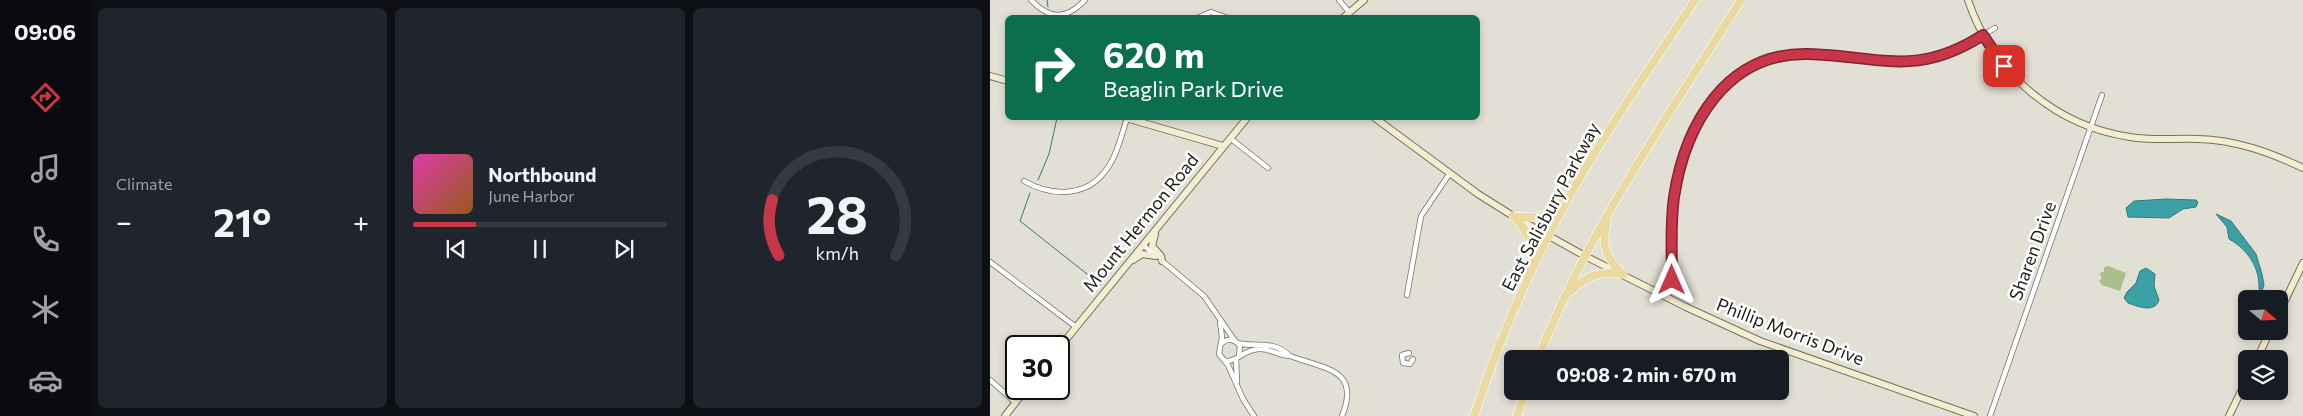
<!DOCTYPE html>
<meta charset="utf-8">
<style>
:root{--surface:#171b24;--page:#20242c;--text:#f1f3f6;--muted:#9ea1a6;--line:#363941;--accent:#c73749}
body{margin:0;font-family:Commissioner,sans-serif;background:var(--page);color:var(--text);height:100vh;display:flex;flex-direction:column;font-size:19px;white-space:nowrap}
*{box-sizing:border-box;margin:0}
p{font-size:16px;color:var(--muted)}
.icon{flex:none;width:28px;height:28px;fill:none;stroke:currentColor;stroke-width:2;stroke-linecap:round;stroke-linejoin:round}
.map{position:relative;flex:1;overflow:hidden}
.sheet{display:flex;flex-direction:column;gap:8px;padding:8px;background:#0d0f14;width:900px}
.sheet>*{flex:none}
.hud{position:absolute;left:15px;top:15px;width:475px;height:105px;border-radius:8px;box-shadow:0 2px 8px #0003;background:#0b6e4f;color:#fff;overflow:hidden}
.needle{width:32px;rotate:109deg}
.fabs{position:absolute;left:1248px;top:290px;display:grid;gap:10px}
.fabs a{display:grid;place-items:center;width:50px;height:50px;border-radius:8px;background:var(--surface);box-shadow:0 2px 8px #0003;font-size:25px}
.speed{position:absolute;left:15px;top:335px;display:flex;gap:10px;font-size:25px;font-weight:700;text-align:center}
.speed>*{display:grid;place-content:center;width:65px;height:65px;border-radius:50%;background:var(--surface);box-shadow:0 2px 8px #0003;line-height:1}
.speed .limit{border:2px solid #111;border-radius:8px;background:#fff;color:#111}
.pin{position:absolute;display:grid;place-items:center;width:42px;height:42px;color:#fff;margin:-21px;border-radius:10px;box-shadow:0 2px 8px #0006}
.me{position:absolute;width:55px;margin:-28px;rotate:0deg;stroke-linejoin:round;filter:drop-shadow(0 0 4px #0008)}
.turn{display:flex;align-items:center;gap:18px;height:105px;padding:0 15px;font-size:22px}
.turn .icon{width:65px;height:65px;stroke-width:2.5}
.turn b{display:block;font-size:35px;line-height:42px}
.big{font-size:38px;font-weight:700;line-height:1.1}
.sheet .widget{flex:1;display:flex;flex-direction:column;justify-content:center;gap:8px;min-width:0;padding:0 18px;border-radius:8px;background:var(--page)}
.sheet .dial{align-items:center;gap:0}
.dial svg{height:130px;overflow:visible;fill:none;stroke:var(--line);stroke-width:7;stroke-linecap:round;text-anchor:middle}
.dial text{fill:var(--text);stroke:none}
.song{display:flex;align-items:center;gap:15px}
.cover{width:60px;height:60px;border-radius:8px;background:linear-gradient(135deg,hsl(320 70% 55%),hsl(30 70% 35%))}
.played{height:5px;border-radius:2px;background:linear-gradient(90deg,var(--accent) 25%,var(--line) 25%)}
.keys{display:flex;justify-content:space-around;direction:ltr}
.heat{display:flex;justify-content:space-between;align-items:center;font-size:28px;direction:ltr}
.sheet .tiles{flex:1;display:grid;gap:8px;grid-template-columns:repeat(3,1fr)}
.trip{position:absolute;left:514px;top:350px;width:285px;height:50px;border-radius:8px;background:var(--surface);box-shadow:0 2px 8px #0003;font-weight:700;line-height:50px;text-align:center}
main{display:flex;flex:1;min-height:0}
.tab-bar{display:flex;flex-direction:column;width:90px;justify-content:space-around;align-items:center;background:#090b0e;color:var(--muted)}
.tab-bar .icon{width:35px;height:35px}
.tab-bar .on{color:var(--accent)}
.tab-bar b{font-size:22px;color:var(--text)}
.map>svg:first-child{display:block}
.green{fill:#aabf89}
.water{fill:#3ca1a7;stroke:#347a7d}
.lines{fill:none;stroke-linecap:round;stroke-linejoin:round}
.stream{stroke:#347a7d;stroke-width:1}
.street-casing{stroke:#737067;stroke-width:6}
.secondary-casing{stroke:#737067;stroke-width:8}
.primary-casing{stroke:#fff;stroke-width:9}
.street{stroke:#fff;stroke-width:4.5}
.secondary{stroke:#f4edd0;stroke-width:6}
.primary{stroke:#eadaa0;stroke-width:8}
.route-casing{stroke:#81242f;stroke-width:12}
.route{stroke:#c73749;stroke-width:9}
.labels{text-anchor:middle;stroke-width:5;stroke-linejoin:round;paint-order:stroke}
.street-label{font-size:18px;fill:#201e1b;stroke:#fff}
</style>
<main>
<nav class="tab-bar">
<b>09:06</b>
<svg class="icon on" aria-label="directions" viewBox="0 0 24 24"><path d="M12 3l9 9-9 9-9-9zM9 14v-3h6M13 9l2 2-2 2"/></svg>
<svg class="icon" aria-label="music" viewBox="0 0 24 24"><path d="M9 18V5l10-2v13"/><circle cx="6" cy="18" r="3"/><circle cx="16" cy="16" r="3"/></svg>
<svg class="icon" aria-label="phone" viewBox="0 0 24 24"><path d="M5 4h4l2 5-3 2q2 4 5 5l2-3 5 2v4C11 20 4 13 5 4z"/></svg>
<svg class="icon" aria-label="climate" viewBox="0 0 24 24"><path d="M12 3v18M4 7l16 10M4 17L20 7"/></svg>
<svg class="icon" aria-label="car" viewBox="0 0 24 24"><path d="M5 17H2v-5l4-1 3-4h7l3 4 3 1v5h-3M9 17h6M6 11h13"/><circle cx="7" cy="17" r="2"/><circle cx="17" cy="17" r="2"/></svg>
</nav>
<section class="sheet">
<div class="tiles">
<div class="widget"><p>Climate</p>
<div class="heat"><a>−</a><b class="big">21°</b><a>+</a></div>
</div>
<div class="widget">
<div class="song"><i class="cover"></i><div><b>Northbound</b><p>June Harbor</p></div></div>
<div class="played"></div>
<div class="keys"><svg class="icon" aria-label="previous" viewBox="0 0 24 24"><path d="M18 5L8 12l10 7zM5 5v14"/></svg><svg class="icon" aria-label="pause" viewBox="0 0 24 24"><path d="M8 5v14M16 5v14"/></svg><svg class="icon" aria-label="next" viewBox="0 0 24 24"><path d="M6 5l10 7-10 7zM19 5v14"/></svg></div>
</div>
<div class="widget dial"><svg viewBox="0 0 100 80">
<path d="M14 69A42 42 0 1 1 86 69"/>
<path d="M14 69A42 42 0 0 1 10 35" stroke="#c73749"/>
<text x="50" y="56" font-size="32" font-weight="700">28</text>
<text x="50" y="72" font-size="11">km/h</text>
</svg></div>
</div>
</section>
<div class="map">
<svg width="1313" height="416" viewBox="0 0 1313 416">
<rect width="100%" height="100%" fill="#e2dfd5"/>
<path class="green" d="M1118,266l18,7 -6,18 -18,-6 -3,-4 3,-3 -2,-3 1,-3h3v-5z"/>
<path class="water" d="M1176,199l30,1 2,2 -2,5 -13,2 -14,9 -41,-1 -2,-9 8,-7z
M1226,214l15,7 25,33 6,20 2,11 -2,6 -3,-2c1,-22 -12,-40 -30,-50l-2,-12z
M1156,268l9,6 -1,12 5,14c-4,13 -20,7 -31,3l-4,-5 3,-6 9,-9 4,-12z"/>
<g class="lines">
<path class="stream" d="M57,0l1,7
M48,180l11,-26 8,-36
M40,193l-10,28 81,64"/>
<defs>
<path id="street" d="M41,0c19,20 35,20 54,0
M349,0l10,12
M207,18l14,-6 17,6
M240,138l38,30
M34,181c24,14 58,17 78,-6 14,-15 19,-38 25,-57
M153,245l12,10
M171,260l43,36 31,45
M0,262l86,65
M417,295l14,-79 29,-43
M677,297c9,-23 4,-50 5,-75 2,-34 12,-67 26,-98 8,-20 22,-37 40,-49 60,-40 120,-5 185,-14 26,-4 50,-20 72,-33
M230,322l2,15 -3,17 9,11 15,34 11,17
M232,343c6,-5 13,-4 18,3l-1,10
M248,343c18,5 35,-4 52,13
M419,353l-7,2 1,8 7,1 3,-5
M246,359l1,23
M236,361c11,1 19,-12 33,-12 11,-1 20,7 31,7 35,13 71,13 52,60
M0,380l25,22
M1000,416l112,-321"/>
<path id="secondary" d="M978,0c24,72 87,126 162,137 23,4 45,1 68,2 38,1 71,13 105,29
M353,18l21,-18
M0,76l18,5
M136,118l97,28
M385,118l103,76 35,22 72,40 101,51 74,34 214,75
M165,234l-3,12 9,10 1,5
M143,260l9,-6 14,2
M1289,313l24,-50
M69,348l188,-230
M1267,359l13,-28
M15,416l21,-27
M1239,416l17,-35"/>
<path id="primary" d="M523,216c24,4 36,0 53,-18
M523,216c19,20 20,28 15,54
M617,221c-6,23 -2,37 16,53
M581,291c16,-16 29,-20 52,-17
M548,359c50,-129 130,-243 203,-359
M484,416c26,-79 59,-156 100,-228 37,-65 80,-126 121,-188
M527,416l9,-25"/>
</defs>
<use href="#street" class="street-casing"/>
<use href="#secondary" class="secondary-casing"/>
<use href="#primary" class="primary-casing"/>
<use href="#street" class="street"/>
<use href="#secondary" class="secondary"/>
<use href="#primary" class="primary"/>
</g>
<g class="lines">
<defs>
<path id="route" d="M682,280c0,-27 -2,-55 2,-83 11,-72 52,-145 134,-143 72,2 108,24 175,-19l21,31"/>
</defs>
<use href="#route" class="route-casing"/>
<use href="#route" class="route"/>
</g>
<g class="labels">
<g class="street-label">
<text transform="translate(561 207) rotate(-62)" y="6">East Salisbury Parkway</text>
<text transform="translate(151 223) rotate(-51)" y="6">Mount Hermon Road</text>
<text transform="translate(1043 251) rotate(-70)" y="6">Sharen Drive</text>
<text transform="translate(800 332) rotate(21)" y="6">Phillip Morris Drive</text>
</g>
</g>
</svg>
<div class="fabs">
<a><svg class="needle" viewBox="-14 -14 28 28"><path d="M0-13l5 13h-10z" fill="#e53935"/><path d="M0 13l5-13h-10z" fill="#9ea1a6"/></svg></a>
<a><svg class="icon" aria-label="layers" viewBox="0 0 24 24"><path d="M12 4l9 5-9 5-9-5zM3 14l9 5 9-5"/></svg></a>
</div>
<div class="speed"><div class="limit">30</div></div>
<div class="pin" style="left:1014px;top:66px;background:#d93025"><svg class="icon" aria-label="arrive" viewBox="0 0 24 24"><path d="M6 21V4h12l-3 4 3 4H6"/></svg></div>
<svg class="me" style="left:682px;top:280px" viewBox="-20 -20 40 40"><path d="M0-17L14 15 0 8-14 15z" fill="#c73749" stroke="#fff" stroke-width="4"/></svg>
<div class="trip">09:08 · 2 min · 670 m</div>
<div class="hud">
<div class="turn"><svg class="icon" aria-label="right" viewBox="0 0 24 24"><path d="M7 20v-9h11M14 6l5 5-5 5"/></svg><div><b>620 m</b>Beaglin Park Drive</div></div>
</div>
</div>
</main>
